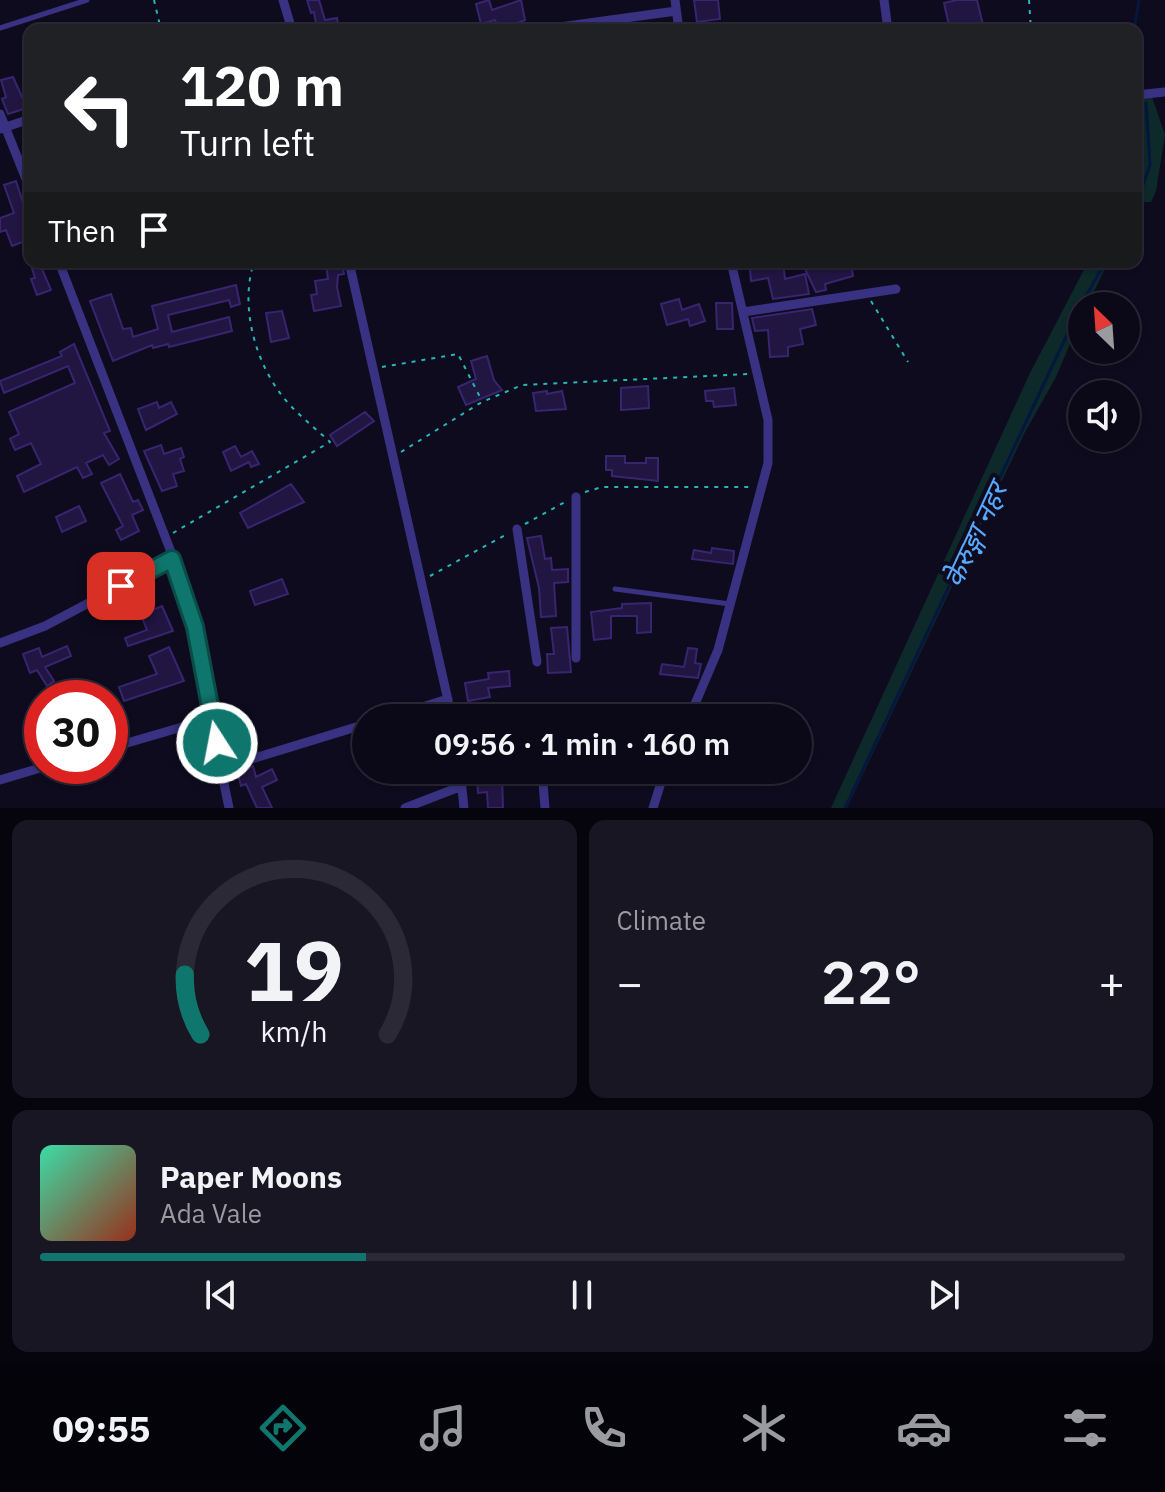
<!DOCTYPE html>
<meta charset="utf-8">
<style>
:root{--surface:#0b0817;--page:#191624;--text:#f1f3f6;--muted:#9a9aa1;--line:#2b2936;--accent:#0f766e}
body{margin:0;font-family:"IBM Plex Sans","Noto Sans Devanagari",sans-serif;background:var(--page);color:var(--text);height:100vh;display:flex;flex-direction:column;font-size:30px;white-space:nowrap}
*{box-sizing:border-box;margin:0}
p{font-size:26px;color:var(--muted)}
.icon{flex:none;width:44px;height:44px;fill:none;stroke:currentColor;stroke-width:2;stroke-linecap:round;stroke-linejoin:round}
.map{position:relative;height:808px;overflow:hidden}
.drawer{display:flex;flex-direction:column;gap:12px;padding:12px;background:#06040d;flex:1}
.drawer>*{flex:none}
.guide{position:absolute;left:24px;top:24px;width:1118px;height:244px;border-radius:16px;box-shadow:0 2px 6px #0004,0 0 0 2px var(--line);background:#202124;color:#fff;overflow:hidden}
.needle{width:52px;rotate:335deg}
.tools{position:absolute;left:1068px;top:292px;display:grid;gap:16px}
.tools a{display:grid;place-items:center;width:72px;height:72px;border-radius:50%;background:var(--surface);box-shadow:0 2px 6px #0004,0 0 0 2px var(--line);font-size:40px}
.speed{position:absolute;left:24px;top:680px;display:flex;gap:16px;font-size:40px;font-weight:700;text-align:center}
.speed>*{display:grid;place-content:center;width:104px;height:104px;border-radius:50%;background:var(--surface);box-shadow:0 2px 6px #0004,0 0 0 2px var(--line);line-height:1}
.speed .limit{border:12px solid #d22;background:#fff;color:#111}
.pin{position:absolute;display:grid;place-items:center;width:68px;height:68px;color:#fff;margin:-34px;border-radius:16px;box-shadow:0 4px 12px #0006}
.me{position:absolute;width:88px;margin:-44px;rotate:349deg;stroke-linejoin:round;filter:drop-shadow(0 0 6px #0008)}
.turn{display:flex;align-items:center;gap:28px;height:168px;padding:0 24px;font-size:36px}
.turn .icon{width:104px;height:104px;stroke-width:2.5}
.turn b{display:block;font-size:56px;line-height:68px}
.then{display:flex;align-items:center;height:76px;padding:0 24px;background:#0003;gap:16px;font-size:30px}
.big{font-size:60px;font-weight:600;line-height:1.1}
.drawer .card{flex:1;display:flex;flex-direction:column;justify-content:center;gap:12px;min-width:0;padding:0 28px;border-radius:16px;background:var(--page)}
.drawer .dial{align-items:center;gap:0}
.dial svg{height:208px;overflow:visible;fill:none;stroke:var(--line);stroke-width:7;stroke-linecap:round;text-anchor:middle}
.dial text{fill:var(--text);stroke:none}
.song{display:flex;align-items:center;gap:24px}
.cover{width:96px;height:96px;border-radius:12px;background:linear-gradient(135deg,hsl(160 70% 55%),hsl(10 70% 35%))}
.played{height:8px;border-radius:4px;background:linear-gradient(90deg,var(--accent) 30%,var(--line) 30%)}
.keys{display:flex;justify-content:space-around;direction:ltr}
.heat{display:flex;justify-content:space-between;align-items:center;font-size:44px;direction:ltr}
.drawer .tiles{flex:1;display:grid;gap:12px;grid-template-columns:1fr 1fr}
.card:last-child{grid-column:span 2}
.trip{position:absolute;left:352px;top:704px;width:460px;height:80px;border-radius:40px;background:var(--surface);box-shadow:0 2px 6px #0004,0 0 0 2px var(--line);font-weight:600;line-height:80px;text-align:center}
.menu{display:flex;height:128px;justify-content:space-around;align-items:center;background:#040309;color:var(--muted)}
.menu .icon{width:56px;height:56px}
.menu .selected{color:var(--accent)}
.menu b{font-size:36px;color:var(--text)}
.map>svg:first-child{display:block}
.green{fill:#0d292a}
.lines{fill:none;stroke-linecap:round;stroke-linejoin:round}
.stream{stroke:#05173e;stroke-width:3}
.building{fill:#211542;stroke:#382570;stroke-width:2}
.path{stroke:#23b9b8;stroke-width:2;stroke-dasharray:4 6;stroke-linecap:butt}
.service{stroke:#393283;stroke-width:5}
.minor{stroke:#393283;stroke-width:9}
.route-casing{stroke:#0a4d48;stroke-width:20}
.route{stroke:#0f766e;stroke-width:14}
.labels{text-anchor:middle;stroke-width:8;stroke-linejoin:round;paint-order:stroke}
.water-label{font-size:28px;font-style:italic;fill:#57a8ff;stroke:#0f0b1f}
</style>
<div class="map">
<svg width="1165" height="808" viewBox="0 0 1165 808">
<rect width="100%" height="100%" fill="#0f0b1f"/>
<path class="green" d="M1151,94l14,41 -9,56 -5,11h-7l-8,12v-119z
M1088,262h20l-21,44h-5v10l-26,61 -32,57 -177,374h-16l198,-433z"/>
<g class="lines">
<path class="stream" d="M1134,30l5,-30
M1136,61l5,29
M1136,205l14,-40 -4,-62
M845,808l234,-499 26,-47"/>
</g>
<path class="building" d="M307,0h12l6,20 12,-2 2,12h-22l-3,-18 -3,1z
M489,0l3,10 29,-10 4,20 -26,10 -4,-10 -14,4 -5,-20z
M694,0h24l2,19 -23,3z
M957,0h20l7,29 -34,1 -6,-27z
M13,77l14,31 -19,6 -6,-15 4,-2 -5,-17z
M16,181l9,28 5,-2v32l-18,7 -6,-16 -6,2v-14l14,-5 -10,-28z
M30,262h9l12,28 -14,5 -6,-16 4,-1z
M768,262h15l2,17 20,-5 4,20 -36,5 -5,-21 -17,3 -1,-12 18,-3z
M838,262h13l2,14 -28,8 1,6 -10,2 -11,-23z
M342,263l2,11 -6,1 -1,12 4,19 -27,5 -3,-16 6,-1 -2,-13 13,-2 -2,-14z
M236,285l4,19 -9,3 -2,-7 -61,15 4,17 57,-15 3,14 -63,16 -1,-3 -15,4 -1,-3 -39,16 -23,-60 21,-7 12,35 8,-1 2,9 25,-8 -6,-23z
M679,299l3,11 17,-6 6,17 -15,5 -2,-7 -21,6 -6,-21z
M716,303h16l1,26h-16z
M812,309l4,16 -16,4 3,15 -15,3v9l-18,1 -2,-27 -13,1 -3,-13z
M282,311l7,27 -18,4 -5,-29z
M74,344l36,87 -6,2 15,26 -10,6 -6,-10 -17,8 6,11 -9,4 -6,-11 -53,25 -7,-16 24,-12 -10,-21 -16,7 -5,-11 9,-5 -10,-22 66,-29 -7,-17 -64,27 -4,-12 62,-25 -2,-4z
M487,356l7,24 8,10 -36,15 -8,-18 18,-8 -5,-18z
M648,386l1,22 -28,2v-22z
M734,388l2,17 -22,2 -1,-6h-7l-1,-10z
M547,391v3l15,-3 4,18 -30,2 -3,-18z
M157,402l2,6 12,-6 6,12 -31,16 -8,-21z
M365,412l9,9 -37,25 -7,-11z
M161,445l3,9 17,-6 3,9 -4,2 4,12 -11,3 4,12 -15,5 -18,-40z
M235,446l6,11 11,-6 7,13 -8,3 -2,-5 -18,9 -8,-19z
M606,456h19v7h21v-5h12v23l-46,-5v-6h-6z
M120,474l13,28 5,-2 5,10 -11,5 7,16 -18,9 -5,-10 7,-4 -22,-43z
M291,484l13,18 -56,26 -8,-15z
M79,506l7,15 -24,11 -6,-15z
M541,536l4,23 6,-1 1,12 16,-1v13l-14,1 2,33 -15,1 -2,-29 -12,-50z
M712,548l22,3 -1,13 -41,-5 2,-9 17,3z
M282,579l6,15 -33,11 -5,-14z
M651,603v29l-14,1v-17h-26v22l-17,2 -3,-28 31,-4v-4z
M162,606l11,25 -45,15 -3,-8 22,-8 -6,-15z
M567,627l4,45 -23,1 -1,-19h7l-3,-26z
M67,646l4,10 -26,11 9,14 -7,5 -10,-16 -7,3 -7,-19 16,-6 3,9z
M169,647l15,34 -60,20 -5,-14 38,-13 -8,-18z
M688,648l9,1 -2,14 6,1 -3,14 -38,-4 2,-10 22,3z
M509,671l1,15 -22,2 2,9 -22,4 -3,-18 24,-4 -1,-6z
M253,766l3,11 16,-8 5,11 -15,7 10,21h-15l-11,-24 -5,2 -3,-11z
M502,775l1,33h-15l-1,-16 -9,1 -1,-17z"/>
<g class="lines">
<path class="path" d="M154,0l7,30
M1029,0l2,30
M871,301l37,61
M382,367l76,-13 24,47
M401,452l81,-50 40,-17 226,-11
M585,492l17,-5h148
M525,524l40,-22
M173,533l157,-91c-16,-15 -37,-31 -50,-49 -26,-35 -40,-89 -26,-131
M430,576l79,-43"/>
<path class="service" d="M0,28l87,-28
M615,589l115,15"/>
<path class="minor" d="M283,0l9,30
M675,0l4,30
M884,0l4,30
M538,30l138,-19
M1136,95l29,-3
M0,114l30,75
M0,129l30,-10
M59,262l124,321 46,225
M349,262l103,456
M743,312l153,-23
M576,497v161
M517,529l20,133
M0,643l45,-17 127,-67
M536,707l1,11
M386,718l62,-19
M689,718l29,-68 50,-187v-43l-37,-158
M110,748l103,-30
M222,768l144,-44
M460,770l4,38
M542,770l3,38
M0,780l47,-14
M405,808l57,-22
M653,808l12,-38"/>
</g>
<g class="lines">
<defs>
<path id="route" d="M121,586l51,-27 23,68 22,116"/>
</defs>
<use href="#route" class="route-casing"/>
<use href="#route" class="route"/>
</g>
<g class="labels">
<g class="water-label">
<text transform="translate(975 535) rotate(-65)" y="10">केेरुङ्गा नहर</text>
</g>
</g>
</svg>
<div class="tools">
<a><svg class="needle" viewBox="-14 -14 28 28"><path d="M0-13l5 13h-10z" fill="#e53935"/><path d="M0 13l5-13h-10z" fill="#9a9aa1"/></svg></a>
<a><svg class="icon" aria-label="sound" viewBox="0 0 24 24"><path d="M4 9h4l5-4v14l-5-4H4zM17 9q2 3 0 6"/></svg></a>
</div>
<div class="speed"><div class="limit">30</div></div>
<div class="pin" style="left:121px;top:586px;background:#d93025"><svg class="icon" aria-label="arrive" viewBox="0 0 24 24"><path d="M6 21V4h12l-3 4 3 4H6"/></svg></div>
<svg class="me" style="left:217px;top:743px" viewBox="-20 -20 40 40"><circle r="17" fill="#0f766e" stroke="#fff" stroke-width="3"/><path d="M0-11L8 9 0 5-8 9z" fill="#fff"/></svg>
<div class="trip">09:56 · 1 min · 160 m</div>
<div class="guide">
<div class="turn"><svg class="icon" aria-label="left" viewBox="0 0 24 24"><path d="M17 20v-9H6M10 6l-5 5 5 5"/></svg><div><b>120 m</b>Turn left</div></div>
<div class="then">Then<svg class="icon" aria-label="arrive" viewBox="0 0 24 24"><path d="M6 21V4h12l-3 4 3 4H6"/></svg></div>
</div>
</div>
<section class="drawer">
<div class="tiles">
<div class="card dial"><svg viewBox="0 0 100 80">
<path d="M14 69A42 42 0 1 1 86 69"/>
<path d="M14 69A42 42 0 0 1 8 46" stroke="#0f766e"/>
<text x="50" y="56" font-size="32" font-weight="700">19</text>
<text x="50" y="72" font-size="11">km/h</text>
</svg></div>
<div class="card"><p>Climate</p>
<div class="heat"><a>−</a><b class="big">22°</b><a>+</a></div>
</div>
<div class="card">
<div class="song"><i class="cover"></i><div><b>Paper Moons</b><p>Ada Vale</p></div></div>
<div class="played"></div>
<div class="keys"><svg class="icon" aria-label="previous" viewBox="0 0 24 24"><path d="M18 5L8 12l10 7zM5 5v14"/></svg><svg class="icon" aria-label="pause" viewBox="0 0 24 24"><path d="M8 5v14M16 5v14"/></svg><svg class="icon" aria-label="next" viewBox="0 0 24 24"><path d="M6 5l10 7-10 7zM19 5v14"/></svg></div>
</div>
</div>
</section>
<nav class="menu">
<b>09:55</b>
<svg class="icon selected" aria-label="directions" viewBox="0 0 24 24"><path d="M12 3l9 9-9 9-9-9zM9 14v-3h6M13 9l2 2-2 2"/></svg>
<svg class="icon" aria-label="music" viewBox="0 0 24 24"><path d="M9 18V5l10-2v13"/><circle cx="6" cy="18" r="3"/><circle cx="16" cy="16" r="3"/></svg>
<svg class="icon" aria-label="phone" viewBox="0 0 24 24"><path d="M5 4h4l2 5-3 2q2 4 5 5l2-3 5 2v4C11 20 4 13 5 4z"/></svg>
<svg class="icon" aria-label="climate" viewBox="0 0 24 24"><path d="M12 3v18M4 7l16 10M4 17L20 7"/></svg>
<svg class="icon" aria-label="car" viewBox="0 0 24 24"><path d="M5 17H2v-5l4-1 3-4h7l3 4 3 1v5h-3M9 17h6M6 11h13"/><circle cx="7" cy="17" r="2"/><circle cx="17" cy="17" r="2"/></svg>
<svg class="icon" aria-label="filters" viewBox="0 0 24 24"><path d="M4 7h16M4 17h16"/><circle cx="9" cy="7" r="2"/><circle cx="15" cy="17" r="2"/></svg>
</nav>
